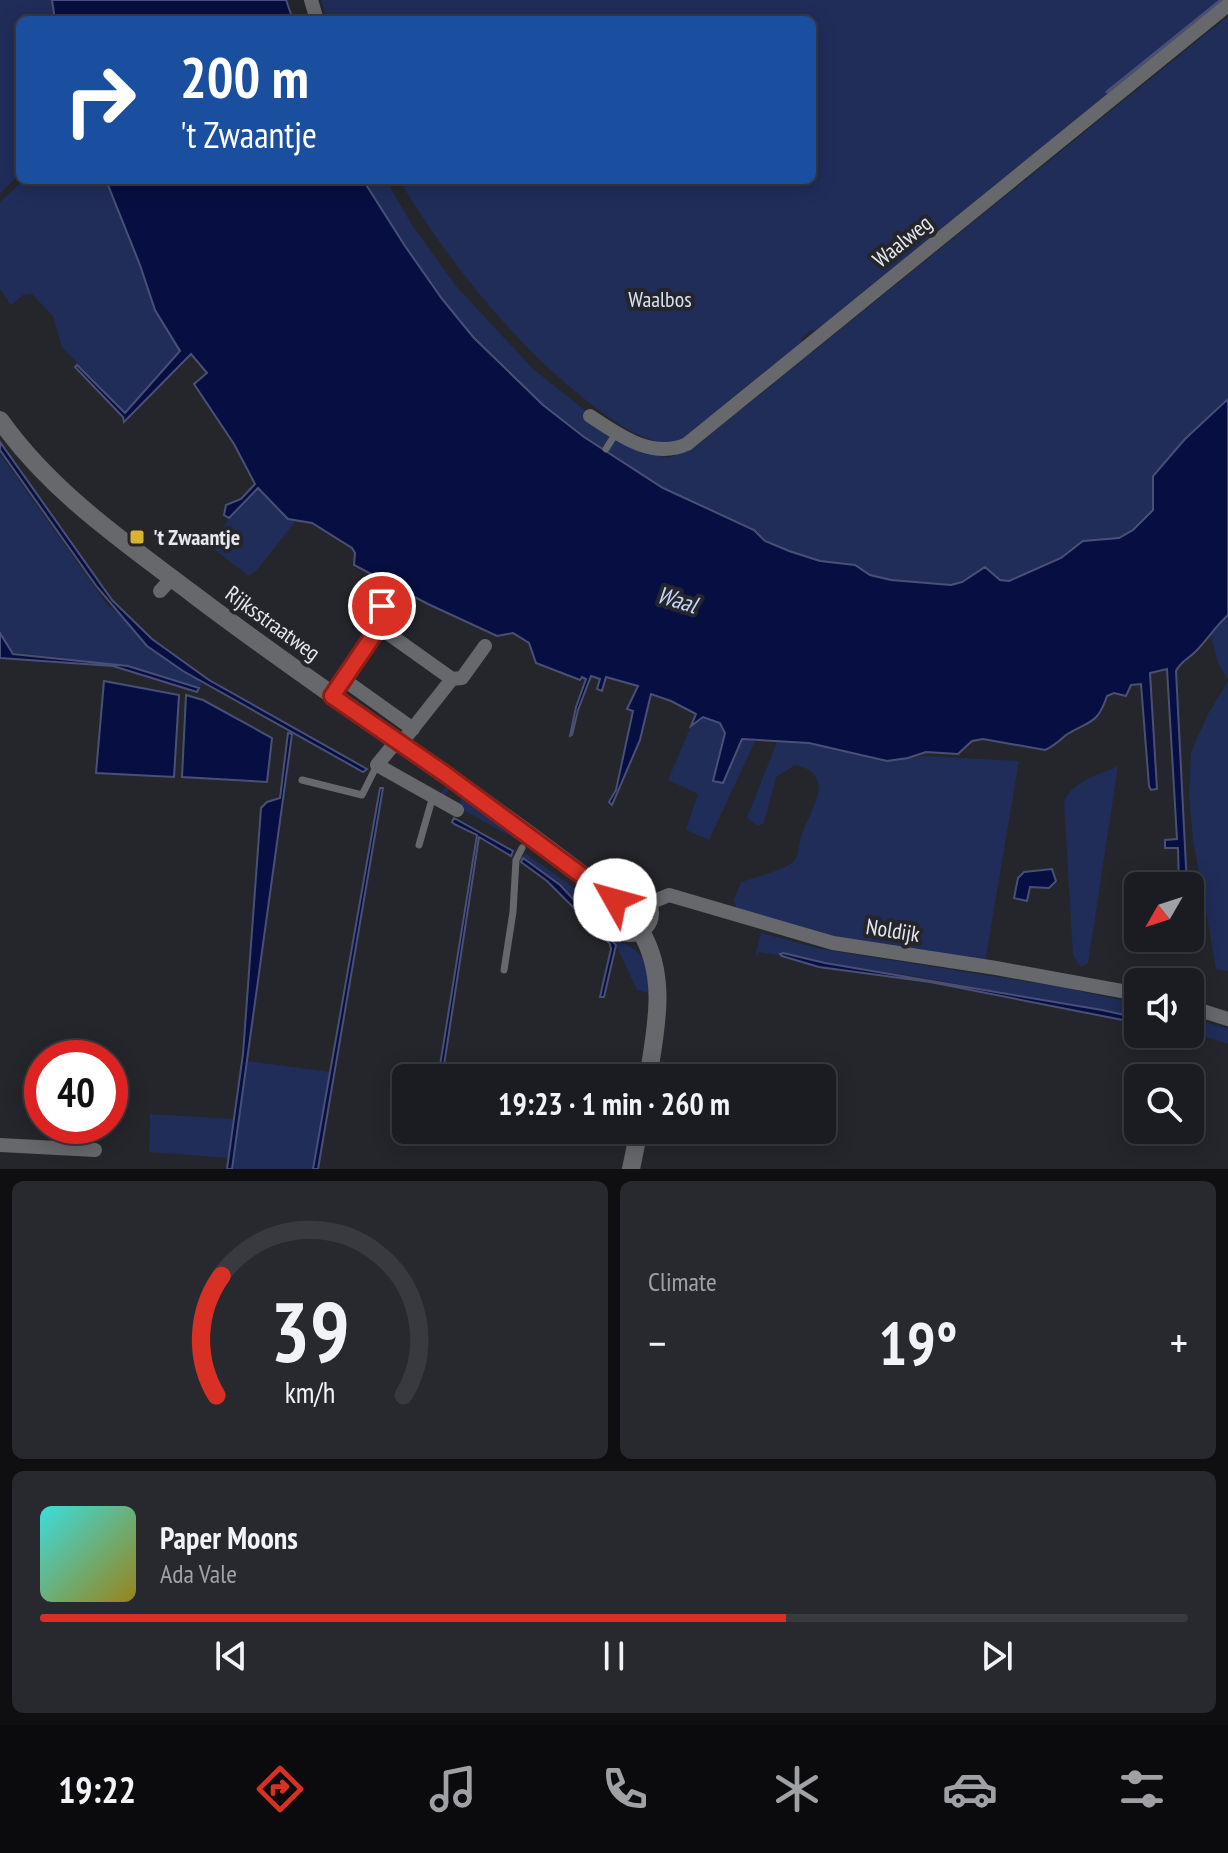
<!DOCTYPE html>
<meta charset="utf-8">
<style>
:root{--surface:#1b1c21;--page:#28292e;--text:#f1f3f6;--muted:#a0a1a5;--line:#393a3f;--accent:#d93025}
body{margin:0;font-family:"PT Sans Narrow",sans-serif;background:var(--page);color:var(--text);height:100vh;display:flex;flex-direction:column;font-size:30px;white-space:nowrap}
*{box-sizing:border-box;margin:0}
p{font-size:26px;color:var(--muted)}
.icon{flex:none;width:44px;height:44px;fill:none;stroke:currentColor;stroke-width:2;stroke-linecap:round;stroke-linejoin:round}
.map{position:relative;height:1169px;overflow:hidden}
.details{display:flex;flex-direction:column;gap:12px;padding:12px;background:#0f0f12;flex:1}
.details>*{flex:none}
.banner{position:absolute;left:16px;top:16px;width:800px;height:168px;border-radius:12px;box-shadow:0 4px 20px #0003,0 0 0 2px var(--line);background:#1a4fa0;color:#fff;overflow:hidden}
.needle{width:52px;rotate:231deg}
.tools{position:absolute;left:1124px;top:872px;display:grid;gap:16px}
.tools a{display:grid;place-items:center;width:80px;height:80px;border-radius:12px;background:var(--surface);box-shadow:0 4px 20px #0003,0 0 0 2px var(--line);font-size:40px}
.speed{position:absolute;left:24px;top:1040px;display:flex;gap:16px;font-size:40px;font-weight:700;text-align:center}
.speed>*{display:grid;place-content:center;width:104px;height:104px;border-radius:50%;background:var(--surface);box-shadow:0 4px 20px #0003,0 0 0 2px var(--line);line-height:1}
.speed .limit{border:12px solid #d22;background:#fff;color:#111}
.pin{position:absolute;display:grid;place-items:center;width:68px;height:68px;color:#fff;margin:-34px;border:4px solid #fff;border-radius:50%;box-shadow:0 2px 8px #0007}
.me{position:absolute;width:88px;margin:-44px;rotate:308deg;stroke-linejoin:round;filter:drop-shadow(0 0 6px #0008)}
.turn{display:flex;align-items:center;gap:28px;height:168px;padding:0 32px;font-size:36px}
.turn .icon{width:104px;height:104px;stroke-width:2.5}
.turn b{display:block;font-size:56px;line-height:68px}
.big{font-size:60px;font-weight:600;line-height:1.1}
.details .card{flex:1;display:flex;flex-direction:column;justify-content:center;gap:12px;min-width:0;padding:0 28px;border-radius:12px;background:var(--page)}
.details .dial{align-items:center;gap:0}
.dial svg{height:208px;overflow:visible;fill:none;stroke:var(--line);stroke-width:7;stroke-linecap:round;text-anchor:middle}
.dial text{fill:var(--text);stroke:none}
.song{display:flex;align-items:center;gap:24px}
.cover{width:96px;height:96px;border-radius:12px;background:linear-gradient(135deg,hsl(180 70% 55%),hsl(50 70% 35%))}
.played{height:8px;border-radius:4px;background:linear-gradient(90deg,var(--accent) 65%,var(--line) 65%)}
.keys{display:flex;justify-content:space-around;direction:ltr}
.heat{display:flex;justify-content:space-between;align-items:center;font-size:44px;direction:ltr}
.details .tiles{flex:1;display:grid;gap:12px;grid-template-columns:1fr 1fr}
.card:last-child{grid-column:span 2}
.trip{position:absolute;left:392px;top:1064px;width:444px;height:80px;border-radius:12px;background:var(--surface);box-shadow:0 4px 20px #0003,0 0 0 2px var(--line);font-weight:600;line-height:80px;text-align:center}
.tabs{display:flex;height:128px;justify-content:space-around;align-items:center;background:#0b0b0d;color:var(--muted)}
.tabs .icon{width:56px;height:56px}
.tabs .selected{color:var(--accent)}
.tabs b{font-size:36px;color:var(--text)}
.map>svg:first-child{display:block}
.green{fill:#202d59}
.water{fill:#070f42;stroke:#4a5075;stroke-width:2}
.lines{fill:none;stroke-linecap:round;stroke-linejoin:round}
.stream{stroke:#4a5075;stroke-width:3}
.service{stroke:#66686b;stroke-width:7}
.minor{stroke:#66686b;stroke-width:14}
.tertiary{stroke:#66686b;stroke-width:18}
.route-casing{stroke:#8d1f18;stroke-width:20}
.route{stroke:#d93025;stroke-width:14}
.poi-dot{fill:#dab333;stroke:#24262c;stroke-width:3}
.labels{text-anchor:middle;stroke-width:8;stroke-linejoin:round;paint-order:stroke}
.street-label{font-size:22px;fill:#e6e8ec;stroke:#24262c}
.park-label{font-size:22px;fill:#dae1f3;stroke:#24262c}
.poi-label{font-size:22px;font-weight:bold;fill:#e6e8ec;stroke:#24262c;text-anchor:start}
.water-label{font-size:24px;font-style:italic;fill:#c7d5f8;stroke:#24262c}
</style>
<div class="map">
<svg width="1228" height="1169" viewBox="0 0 1228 1169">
<rect width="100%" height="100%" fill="#24262c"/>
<path class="green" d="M0,0h52l3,20h-35v154l-20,19z
M321,0h903l-402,326 -8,5 -3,-1 -10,8 1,6 -118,94 -17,8c-13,-6 -28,-10 -40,-17 -91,-56 -173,-158 -228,-249h413v-160h-485z
M1228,16v383l-43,40 -32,37v34l-20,21 -14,7 -36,3 -22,17 -52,23 -9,-1 -12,-11c-15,2 -24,14 -39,16 -25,1 -58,-1 -81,-11 -6,-2 -10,-7 -16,-10 -10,-3 -21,-1 -31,-3 -24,-3 -50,-15 -67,-31l-91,-42 -79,-51 -41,-32 -69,-67 -32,-39 -37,-53 -42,-66h23l26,45 44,61 77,83 79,63 33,20 23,6 27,-11z
M24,180h82l34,85 15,45 25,41 -55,62 -63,-66 -9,-31 -21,-22 -9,1 -12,10 -11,-16v-87z
M0,454l108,152 96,71 -5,11 -71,-22 -117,-14 -11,-19z
M258,488l30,31 7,3 -39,49 -7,5 -38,-29 18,-29z
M1228,615v65l-10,-17 -8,-31z
M1228,681v290l-12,-2 -23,-130 -4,-45 2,-42 17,-38z
M703,717l17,5 5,11 -12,47 10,3 19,-44h14l-47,101 -23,-10 12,-36 -30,-14 23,-54z
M777,742l32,1 78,18 35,-5 97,5 -34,201 -147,-22 -101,-29 -3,-11 7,-18c12,-4 44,-12 53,-21 6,-7 4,-16 7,-24 7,-24 39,-63 -6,-72l-19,12 -12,46 -6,3 -11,-8z
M1118,766l-30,197 -7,4 -8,-12 -9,-152c7,-22 35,-28 54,-37z
M447,786l7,1 65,48v6l-61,-34 5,-10 -14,-8 -5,7 -4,-2z
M525,853l62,44 10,15 11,22 26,15 10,10 4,8 1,26 -12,-3 -21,-45 -56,-60 -37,-27z
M761,933l60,16 240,38 77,17v14l-218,-41 -95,-14 -42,-10 -3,1 2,2 -23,-4 -4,5z
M1190,1017l38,12v15l-38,-12z
M247,1061l83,11 -17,97h-81z
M150,1114l84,5 -6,39 -79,-6z"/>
<path class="water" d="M52,0h234l7,20h-238z
M106,180h257l42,66 37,53 32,39 69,67 41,32 79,51 91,42 11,11 24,10 31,10 35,4 15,10 21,5 60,5 11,-3 23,-15 15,13 9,1 52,-23 22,-17 36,-3 14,-8 20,-20v-34l32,-37 43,-40v216c-13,12 -21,25 -33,37 -7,7 -15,10 -19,19l11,215h-8l-1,-38h-13v-8l12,-1 -10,-170 -17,4 7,116 -6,1 -2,-4 -8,-102 -10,1 -5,11 -12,-3 -7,3c-10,30 -18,24 -41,39 -7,6 -12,11 -21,15l-62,-11 -11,2 -14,13 -32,-2 -18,6 -21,3 -78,-18 -67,-4 -19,44 -10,-2 12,-48 -5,-10 -17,-6 -12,9 5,-12 -25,-13 -20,-7 -11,46 -28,65 -3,-3 7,-12 17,-79 -6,-2 11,-23 -32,-9 -4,14 -5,-2 3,-10 -9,-3 -13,34 -6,25 -2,1 6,-29 10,-28 -4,-2 -2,3 -44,-17 -7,-20 -16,-10 -16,3 -69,-32 -74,-39 1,-12 -3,-5 -40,-25 -24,-4 -30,-31 -29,30 -5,-3 2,-10 15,-6 14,-15 -21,-40 -40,-60 13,-11 -16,-19 -67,68 -1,-5 -48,-50 2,-2 48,48 55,-62 -25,-41 -15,-45z
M0,442l112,158 40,39 57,41 158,89 -4,3 -180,-101 -36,-25 -50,-59 -97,-137z
M0,633l13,21 115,12 71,22 -2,4 -84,-26 -113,-8z
M104,681l75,14 -5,82 -78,-4z
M186,695l17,5 69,38 -5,44 -85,-5z
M288,733l4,1 -60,435h-5l16,-115 18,-246 6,-6 13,-4z
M380,788h3l-65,381h-5z
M454,818l59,33 -2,5 -32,-19 -37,241h-4l39,-243 -23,-11 -2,-2z
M523,858l37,27 56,60 -12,52h-4l11,-48 -1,-5 -63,-63 -26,-19z
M1052,869l4,12 -7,7 -19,-1 -3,14 -13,-3 4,-20 6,-6z
M783,953l42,10 277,47 36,8v5l-208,-41 -111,-15 -37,-11 -2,-2z"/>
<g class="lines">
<path class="stream" d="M1107,92l114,-92"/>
<path class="service" d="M606,449l10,-16
M302,780l60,15 15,-30
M419,845l14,-49
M504,970l9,-58 3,-52 6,-12"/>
<path class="minor" d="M311,0l6,20
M590,416c29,19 62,44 97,28l541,-439
M160,591l12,-13
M379,627l-5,-10 8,-11
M343,679l70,50
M452,679l10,-1 23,-32
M332,696l47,-69 73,52 -46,58 -16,12 -13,16 80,45
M635,883v11
M647,904l22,-9 164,48 163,25 142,26
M1190,1007l38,12
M0,1145l95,5"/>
<path class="tertiary" d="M0,420c51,72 123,121 193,174 138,105 286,198 422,306
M610 913a20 20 0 1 1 40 0a20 20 0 1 1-40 0Z
M640,930c28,46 16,98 8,148
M631,1169l8,-39"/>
</g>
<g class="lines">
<defs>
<path id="route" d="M382,606l-8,11 5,10 -47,69 113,78 170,126"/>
</defs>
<use href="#route" class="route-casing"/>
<use href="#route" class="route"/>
</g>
<rect class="poi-dot" x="129" y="529" width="16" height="16" rx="4"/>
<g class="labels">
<g class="street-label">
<text transform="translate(902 241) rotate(-39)" y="8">Waalweg</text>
<text transform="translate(273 623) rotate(36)" y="8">Rijksstraatweg</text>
<text transform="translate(893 930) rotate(9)" y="8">Noldijk</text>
</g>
<g class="park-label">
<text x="660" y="307">Waalbos</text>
</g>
<g class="poi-label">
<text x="153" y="545">'t Zwaantje</text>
</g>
<g class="water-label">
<text transform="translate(677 600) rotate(17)" y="8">Waal</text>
</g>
</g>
</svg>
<div class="tools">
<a><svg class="needle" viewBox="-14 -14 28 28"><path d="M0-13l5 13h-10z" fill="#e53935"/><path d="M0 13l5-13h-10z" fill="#a0a1a5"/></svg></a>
<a><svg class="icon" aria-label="sound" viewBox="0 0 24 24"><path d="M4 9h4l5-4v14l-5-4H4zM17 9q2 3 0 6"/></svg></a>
<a><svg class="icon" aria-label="search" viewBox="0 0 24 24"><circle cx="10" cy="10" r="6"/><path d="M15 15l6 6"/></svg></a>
</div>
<div class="speed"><div class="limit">40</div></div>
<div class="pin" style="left:382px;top:606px;background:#d93025"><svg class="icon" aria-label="arrive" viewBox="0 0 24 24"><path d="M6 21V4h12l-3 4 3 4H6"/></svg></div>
<svg class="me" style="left:615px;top:900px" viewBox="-20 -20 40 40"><circle r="19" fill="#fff"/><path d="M0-13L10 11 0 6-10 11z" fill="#d93025"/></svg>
<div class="trip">19:23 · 1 min · 260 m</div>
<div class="banner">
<div class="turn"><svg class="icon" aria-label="right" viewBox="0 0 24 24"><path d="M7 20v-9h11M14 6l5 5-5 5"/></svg><div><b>200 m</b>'t Zwaantje</div></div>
</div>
</div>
<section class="details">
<div class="tiles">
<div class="card dial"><svg viewBox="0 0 100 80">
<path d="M14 69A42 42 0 1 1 86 69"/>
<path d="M14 69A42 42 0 0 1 16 23" stroke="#d93025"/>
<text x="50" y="56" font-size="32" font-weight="700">39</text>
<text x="50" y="72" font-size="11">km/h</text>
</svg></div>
<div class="card"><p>Climate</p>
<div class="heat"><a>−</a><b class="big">19°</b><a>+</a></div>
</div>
<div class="card">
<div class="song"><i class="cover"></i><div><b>Paper Moons</b><p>Ada Vale</p></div></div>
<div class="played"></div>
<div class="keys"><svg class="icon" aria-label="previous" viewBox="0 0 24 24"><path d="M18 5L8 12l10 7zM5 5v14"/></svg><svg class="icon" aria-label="pause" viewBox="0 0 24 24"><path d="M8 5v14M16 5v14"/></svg><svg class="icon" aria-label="next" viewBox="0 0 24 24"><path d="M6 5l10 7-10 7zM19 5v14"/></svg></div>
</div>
</div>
</section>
<nav class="tabs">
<b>19:22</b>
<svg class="icon selected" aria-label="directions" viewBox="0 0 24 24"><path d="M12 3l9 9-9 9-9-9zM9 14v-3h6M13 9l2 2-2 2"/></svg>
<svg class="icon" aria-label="music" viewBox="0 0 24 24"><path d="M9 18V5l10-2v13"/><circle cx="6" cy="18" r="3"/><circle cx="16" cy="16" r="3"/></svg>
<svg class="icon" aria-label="phone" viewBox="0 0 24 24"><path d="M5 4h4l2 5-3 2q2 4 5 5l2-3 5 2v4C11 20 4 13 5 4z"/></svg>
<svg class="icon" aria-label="climate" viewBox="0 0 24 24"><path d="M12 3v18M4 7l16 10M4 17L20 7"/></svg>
<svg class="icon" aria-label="car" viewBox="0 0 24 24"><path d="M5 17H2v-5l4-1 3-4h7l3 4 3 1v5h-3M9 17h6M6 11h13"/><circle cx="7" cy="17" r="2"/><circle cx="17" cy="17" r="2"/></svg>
<svg class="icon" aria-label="filters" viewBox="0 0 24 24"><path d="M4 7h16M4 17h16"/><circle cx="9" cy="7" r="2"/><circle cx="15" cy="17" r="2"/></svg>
</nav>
